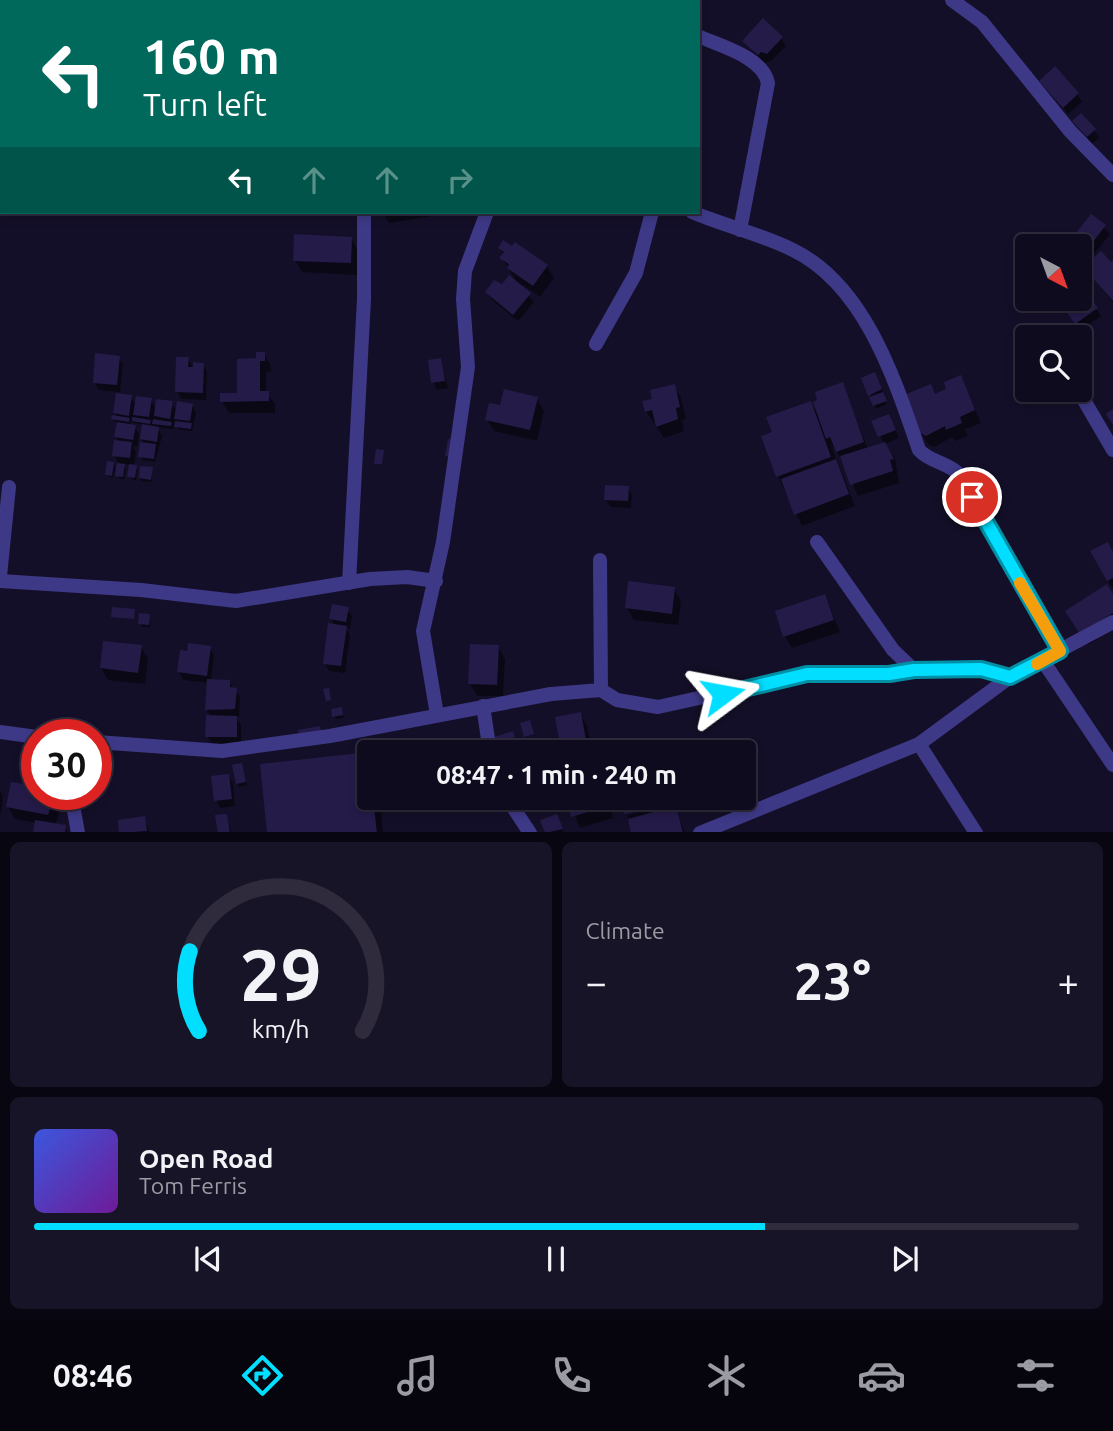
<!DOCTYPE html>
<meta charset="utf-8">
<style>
:root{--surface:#0f0b1e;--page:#181427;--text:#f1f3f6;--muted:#9b9ba4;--line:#2f2b3c;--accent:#02deff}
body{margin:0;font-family:Ubuntu,sans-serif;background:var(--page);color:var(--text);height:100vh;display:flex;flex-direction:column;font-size:26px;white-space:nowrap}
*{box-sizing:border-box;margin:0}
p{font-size:23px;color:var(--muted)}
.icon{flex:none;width:38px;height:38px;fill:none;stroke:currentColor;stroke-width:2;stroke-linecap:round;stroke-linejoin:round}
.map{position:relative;height:832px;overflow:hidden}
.panel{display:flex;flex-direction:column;gap:10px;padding:10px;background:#080610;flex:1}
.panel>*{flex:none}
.top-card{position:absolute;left:0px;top:0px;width:700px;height:214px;box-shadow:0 4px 10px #0003,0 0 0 2px var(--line);background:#00695c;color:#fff;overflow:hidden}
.needle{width:46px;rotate:139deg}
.tools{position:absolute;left:1015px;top:234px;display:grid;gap:14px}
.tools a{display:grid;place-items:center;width:77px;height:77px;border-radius:7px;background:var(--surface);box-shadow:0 4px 10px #0003,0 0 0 2px var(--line);font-size:35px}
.speed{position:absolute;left:21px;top:719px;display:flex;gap:14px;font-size:35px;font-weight:700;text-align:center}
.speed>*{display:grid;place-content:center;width:91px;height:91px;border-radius:50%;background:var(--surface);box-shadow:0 4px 10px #0003,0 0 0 2px var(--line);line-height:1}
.speed .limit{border:10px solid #d22;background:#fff;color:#111}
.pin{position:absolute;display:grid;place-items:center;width:60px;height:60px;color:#fff;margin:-30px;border:4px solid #fff;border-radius:50%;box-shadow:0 2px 7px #0007}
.me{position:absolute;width:77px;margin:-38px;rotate:77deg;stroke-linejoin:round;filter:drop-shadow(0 0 5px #0008)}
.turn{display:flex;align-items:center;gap:24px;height:147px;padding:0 28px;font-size:32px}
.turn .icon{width:91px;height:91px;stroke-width:2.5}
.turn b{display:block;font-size:49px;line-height:60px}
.lanes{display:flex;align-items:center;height:66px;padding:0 28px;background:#0003;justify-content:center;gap:35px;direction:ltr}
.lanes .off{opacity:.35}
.big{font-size:52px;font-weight:600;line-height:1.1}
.panel .widget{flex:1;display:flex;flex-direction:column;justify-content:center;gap:10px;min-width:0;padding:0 24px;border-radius:10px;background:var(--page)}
.panel .dial{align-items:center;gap:0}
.dial svg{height:182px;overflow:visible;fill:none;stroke:var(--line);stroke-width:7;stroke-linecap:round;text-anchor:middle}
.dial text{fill:var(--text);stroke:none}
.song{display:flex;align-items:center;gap:21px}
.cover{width:84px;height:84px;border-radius:10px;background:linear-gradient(135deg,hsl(230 70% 55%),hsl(280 70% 35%))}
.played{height:7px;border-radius:4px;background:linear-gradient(90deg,var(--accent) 70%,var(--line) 70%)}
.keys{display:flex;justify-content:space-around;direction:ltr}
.heat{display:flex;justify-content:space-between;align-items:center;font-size:38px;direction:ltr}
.panel .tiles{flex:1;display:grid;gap:10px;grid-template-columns:1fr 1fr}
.widget:last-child{grid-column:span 2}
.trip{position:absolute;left:357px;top:740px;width:399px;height:70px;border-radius:7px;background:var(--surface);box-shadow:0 4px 10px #0003,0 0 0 2px var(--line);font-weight:600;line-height:70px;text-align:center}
.menu{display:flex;height:112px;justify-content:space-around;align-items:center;background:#06040c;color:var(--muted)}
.menu .icon{width:49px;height:49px}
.menu .selected{color:var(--accent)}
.menu b{font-size:32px;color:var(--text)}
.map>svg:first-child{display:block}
.green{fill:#123231}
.shadow{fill:#0007}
.building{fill:#251b49}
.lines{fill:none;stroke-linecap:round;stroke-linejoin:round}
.street{stroke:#3e3987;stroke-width:14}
.route-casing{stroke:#0190a6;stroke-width:18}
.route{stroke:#02deff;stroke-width:12}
.slow{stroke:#f59e0b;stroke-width:12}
</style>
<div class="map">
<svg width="1113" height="833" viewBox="0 0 1113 833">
<rect width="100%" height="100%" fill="#140f28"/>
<path class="green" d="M0,0h193l-191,2v74z"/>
<path class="shadow" d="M781,38l5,8 -15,15 -7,2 -20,-22z
M1041,81l36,13 5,8 -14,12z
M1074,121l20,9 5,8 -7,6z
M383,212h60v2l-54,9z
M1092,216l18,18 -24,30 27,-2v41l-29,-37 -4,-1v-18z
M351,238l7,13 -1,24 -55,-3 -7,-12z
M500,248l47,18 7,12 -14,19 -17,-12 -2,2 13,15 -16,19 -26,-21 -5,-8 31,-8 -16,-26 2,-3z
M1085,291l16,25 -20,14 -12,-17z
M264,354l7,12v6h-5v20l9,12v9h-46l-7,-12 17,-6z
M118,357l5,8 -3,27 -21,-2 -5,-8z
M188,359l7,12 8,-7 4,8 -1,28 -25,-1 -4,-8z
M440,360l8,28 -11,2 -4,-8z
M960,377l21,46 -16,6 3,7 -13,5 -3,-4 -18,10 -6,-3 -8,-13 16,-36 13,-5z
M879,382l8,22 -11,5 -6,-14z
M842,384l26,65 16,-5 -10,-22 19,2 6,14 -14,6 10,14 4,25 -41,13 -14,-33 -14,-20 25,63 -53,20 -24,-50 -4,-43 36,-30 10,13z
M674,386l7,12 5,21 -4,1 2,11 -20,7 -18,-27z
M131,397l5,9 15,-6 5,10 16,-7 5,9 15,-7 4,8 -4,18 -14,-2 -2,-3 -3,3 -16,-2 5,9 -7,26 -13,-2 2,-35 -13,-3 -1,4 4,1 5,7 -2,13 -4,-1 3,6 -2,14 3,4 -1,11 -7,-4 2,-12 -8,-1 3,5 -2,10h-5v-15l-5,-9 5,-13 -3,-5 2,-14 -5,-4 5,-1 -3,-5z
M537,399l7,12 -7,30 -43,-10 -7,-12 14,-12z
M113,463l2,4 -2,11 -7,-3z
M152,469v13l-10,-1 -2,-3z
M628,488l4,7 -1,13 -20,-1 -5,-7z
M1093,552l20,3v33l-5,-7z
M674,589l7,12 -3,24 -44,-5 -7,-12z
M825,596l15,36 -48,16 -7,-12z
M1113,597v32l-25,16 -13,-22z
M347,609l5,7 -2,13 -4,-1 4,7 -5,38 -16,-2 -4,-7 10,-38 -4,-7z
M149,615l1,12h-8l-2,-4z
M141,647l7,12 -3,25 -37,-4 -7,-12z
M209,647l5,8 -3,26 18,1 11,15 -1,20h-3l5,8v20l-29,-1 -5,-8 4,-19 -4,-7 2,-27 -26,-3 -4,-8z
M498,647l7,12 -2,37h-26l-7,-12z
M341,709l3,9 -8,1 -2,-3z
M580,714l7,12 5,26h-54l24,-6z
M514,736l2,4 -16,5 -2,-3z
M368,754l1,44h11l3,35h-114z
M243,768l4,17 -8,2 -1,-3z
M228,776l5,7 2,23 -15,2 -4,-8z
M0,791l3,5 -2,18 -1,-1z
M37,794l17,2 7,12 -6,17 10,2 3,6h-33l1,-10 -21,-4 -7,-12z
M568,798h40l5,20 -33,10z
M661,808v3l14,-3 10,25h-52l-6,-18z
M226,816l6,17h-13z
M556,816l8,17h-17z
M144,818l6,15h-29z"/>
<path class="building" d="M763,18l20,19 -16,17 -6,-2 -3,3 -16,-14z
M1055,66l24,27 -16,15 -24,-27z
M1081,113l15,16 -9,8 -15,-16z
M1091,214l15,11 -26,34v-12h-15z
M294,234l58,3 -1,26 -58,-2z
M503,240l9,6 3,-4 33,23 -15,21 -26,-18 2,-4 -10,-6 5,-6 -6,-4z
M1101,251l10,11 2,-2v41l-30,-34z
M509,275l22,18 -18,22 -28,-23 9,-12 8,4z
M1085,289l13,19 -23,16 -13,-19 8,-6h10v-6z
M256,352h9v9h-5v30h9v10l-49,1v-9h17v-34l19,-1z
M95,353l25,3 -3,29 -24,-2z
M176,357h13l-1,10h5v-5l11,1 -1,30 -28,-1z
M441,358l4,23 -14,2 -3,-23z
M875,372l7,17 -14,7 -7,-18z
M961,375l14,35 -15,7 2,6 -16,7 -1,-4 -19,10 -7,-4 -15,-37 27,-11 4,10 11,-5 -2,-7z
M843,382l21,60 -28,10 -6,-15 -4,2 -13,-37 4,-2 -2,-8z
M675,384l5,23 -4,1 2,11 -22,8 -4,-17 -7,2 -3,-11 10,-2 -2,-9z
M504,389l34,8 -8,33 -45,-10 4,-17 11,2z
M883,392l4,9 -14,5 -4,-9z
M116,393l16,2 -3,21 -16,-3z
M136,396l16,2 -3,19 -16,-2z
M156,399l17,2 -3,18 -16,-3z
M177,401l16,3 -3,17 -16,-2z
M811,401l20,56 -55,20 -15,-41 11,-4 -6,-15z
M1113,409v16l-7,-11z
M889,414l7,16 -18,7 -7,-16z
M112,415l18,3 -1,4 -18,-3z
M132,417l19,3 -1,4 -18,-3z
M153,419l19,3 -1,4 -19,-2z
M175,421l17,2 -1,6 -17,-2z
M117,422l19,3 -3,15 -19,-3z
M142,424l17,3 -2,15 -17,-3z
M448,439l8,1 -3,17 -8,-1z
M114,440l18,2 -2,16 -18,-2z
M140,442l16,2 -2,15 -16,-2z
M885,442l9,17 -4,1 3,11 -43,14 -10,-29z
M376,449l8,1 -2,14h-8z
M836,459l13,35 -55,21 -13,-36z
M107,461l7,1 -2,14 -7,-1z
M117,463l8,1 -2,13 -8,-1z
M129,464l8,1 -2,13 -8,-1z
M140,466l13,1 -2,13 -12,-2z
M605,485l24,1 -1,15 -24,-1z
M1108,542l5,10v26l-6,3 -17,-30z
M628,581l47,6 -3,27 -47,-6z
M1107,584l6,10v19l-33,21 -15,-23z
M825,594l9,26 -51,17 -8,-26z
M332,604l17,3 -3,15 -17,-3z
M112,607l23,2 -1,10 -23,-2z
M139,613l11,1 -1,11 -11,-1z
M328,623l19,3 -6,40 -18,-2z
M103,641l39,4 -4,28 -38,-5z
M188,643l23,3 -4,30 -30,-4 3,-22 7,1z
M470,644l29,1 -2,40 -29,-1z
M207,679l23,1v7l7,1 -2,21 -30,1z
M329,688l2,12 -5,1 -3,-12z
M342,707l1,8 -11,2 -1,-8z
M581,712l7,40h-52l-1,-3 25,-4 -5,-28z
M206,715l31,1v21h-32z
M530,720l4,14 -10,3 -4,-14z
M320,726l2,9 -23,3 -1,-8z
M513,731l2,6 -19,6 -2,-6z
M515,743l3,9h-13l-1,-5z
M369,752v46h4l4,35h-110l-7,-69z
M242,763l4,19 -10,2 -4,-19z
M229,774l3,25 -18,2 -3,-25z
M11,782l26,4v8h18l-7,21 -42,-8z
M566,798h40l2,8 -37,11z
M621,798h36l2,9 -35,7z
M676,806l7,27h-52l-3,-14z
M227,814l3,19h-12l-3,-18z
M557,814l6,15 -18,4 -5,-13z
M145,816l2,15 -28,2 -1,-13z
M35,820l31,5 -1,8h-32z"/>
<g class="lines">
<path class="street" d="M623,0l7,2
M952,0l30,22 88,109 43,44
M645,2l4,-2
M698,36c22,10 65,21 70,47l-28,147
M692,212c33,14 69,22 101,38 72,35 102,130 126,200 12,13 29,12 41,25l100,176
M1038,334l3,4
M596,344l40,-71 16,-61
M1078,390l35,60
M817,542l76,108 21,20
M600,560l1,130
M0,576l9,-89
M0,581l141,9 95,11 134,-22 37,-2 29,4
M349,583l15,-284v-87
M1043,661l70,104
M483,706l7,46
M437,715l-14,-84 20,-89 25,-175 -5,-68 2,-28 22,-59
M0,732l37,5
M96,742l126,9 108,-15 221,-42 50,-4 16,10 41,7 149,-33h82l25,-4 67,-1 29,8
M919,744l57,89
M71,794l7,39
M507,798l23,35
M700,833l219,-89 91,-67 103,-55"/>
</g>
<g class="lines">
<defs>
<path id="route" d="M723,694l84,-20h82l25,-4 67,-1 29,8 50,-26 -88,-154"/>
</defs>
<use href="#route" class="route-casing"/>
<use href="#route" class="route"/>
<path class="slow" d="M1020,583l40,68 -23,13"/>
</g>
</svg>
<div class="tools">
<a><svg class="needle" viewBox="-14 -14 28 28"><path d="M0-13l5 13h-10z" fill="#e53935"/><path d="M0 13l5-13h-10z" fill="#9b9ba4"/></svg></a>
<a><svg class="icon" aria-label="search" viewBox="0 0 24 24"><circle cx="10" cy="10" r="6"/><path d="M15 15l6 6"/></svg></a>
</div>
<div class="speed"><div class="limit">30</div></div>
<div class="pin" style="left:972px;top:497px;background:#d93025"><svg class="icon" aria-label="arrive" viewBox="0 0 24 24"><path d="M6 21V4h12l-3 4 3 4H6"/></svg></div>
<svg class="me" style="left:723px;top:694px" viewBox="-20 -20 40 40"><path d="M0-17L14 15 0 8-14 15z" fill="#02deff" stroke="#fff" stroke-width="4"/></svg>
<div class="trip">08:47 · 1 min · 240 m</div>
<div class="top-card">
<div class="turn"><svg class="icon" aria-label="left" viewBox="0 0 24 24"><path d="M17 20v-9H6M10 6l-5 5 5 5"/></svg><div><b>160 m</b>Turn left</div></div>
<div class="lanes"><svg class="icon" aria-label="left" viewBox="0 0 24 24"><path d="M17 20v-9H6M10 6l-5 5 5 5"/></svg><svg class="icon off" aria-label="ahead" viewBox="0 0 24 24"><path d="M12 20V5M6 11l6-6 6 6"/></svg><svg class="icon off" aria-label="ahead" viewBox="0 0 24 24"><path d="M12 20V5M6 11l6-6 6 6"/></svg><svg class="icon off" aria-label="right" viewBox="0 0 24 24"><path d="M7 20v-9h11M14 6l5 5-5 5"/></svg></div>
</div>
</div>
<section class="panel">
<div class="tiles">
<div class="widget dial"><svg viewBox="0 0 100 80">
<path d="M14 69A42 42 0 1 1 86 69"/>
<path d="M14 69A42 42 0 0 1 10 34" stroke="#02deff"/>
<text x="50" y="56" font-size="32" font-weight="700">29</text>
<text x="50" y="72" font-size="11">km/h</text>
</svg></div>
<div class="widget"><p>Climate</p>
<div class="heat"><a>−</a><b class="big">23°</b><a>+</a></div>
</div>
<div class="widget">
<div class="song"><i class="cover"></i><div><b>Open Road</b><p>Tom Ferris</p></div></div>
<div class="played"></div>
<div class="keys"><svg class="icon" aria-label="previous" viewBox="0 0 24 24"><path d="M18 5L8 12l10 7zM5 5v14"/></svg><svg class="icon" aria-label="pause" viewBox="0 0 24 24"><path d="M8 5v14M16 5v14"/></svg><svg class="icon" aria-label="next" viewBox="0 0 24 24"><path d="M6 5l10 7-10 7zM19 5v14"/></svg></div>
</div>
</div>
</section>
<nav class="menu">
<b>08:46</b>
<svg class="icon selected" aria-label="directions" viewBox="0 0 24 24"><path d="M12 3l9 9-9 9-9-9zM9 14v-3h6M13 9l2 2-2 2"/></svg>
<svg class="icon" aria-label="music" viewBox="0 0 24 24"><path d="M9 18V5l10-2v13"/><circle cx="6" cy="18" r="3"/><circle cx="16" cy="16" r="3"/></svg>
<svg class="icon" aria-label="phone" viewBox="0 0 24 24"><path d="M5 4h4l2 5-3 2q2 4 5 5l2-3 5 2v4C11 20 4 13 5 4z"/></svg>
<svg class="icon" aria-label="climate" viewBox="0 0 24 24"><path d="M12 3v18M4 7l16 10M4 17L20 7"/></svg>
<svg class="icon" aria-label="car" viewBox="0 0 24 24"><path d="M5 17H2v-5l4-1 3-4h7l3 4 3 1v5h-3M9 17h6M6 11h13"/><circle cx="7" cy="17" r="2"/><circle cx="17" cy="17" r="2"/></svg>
<svg class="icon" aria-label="filters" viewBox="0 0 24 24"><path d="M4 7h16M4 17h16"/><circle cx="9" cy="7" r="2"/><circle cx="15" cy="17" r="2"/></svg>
</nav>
